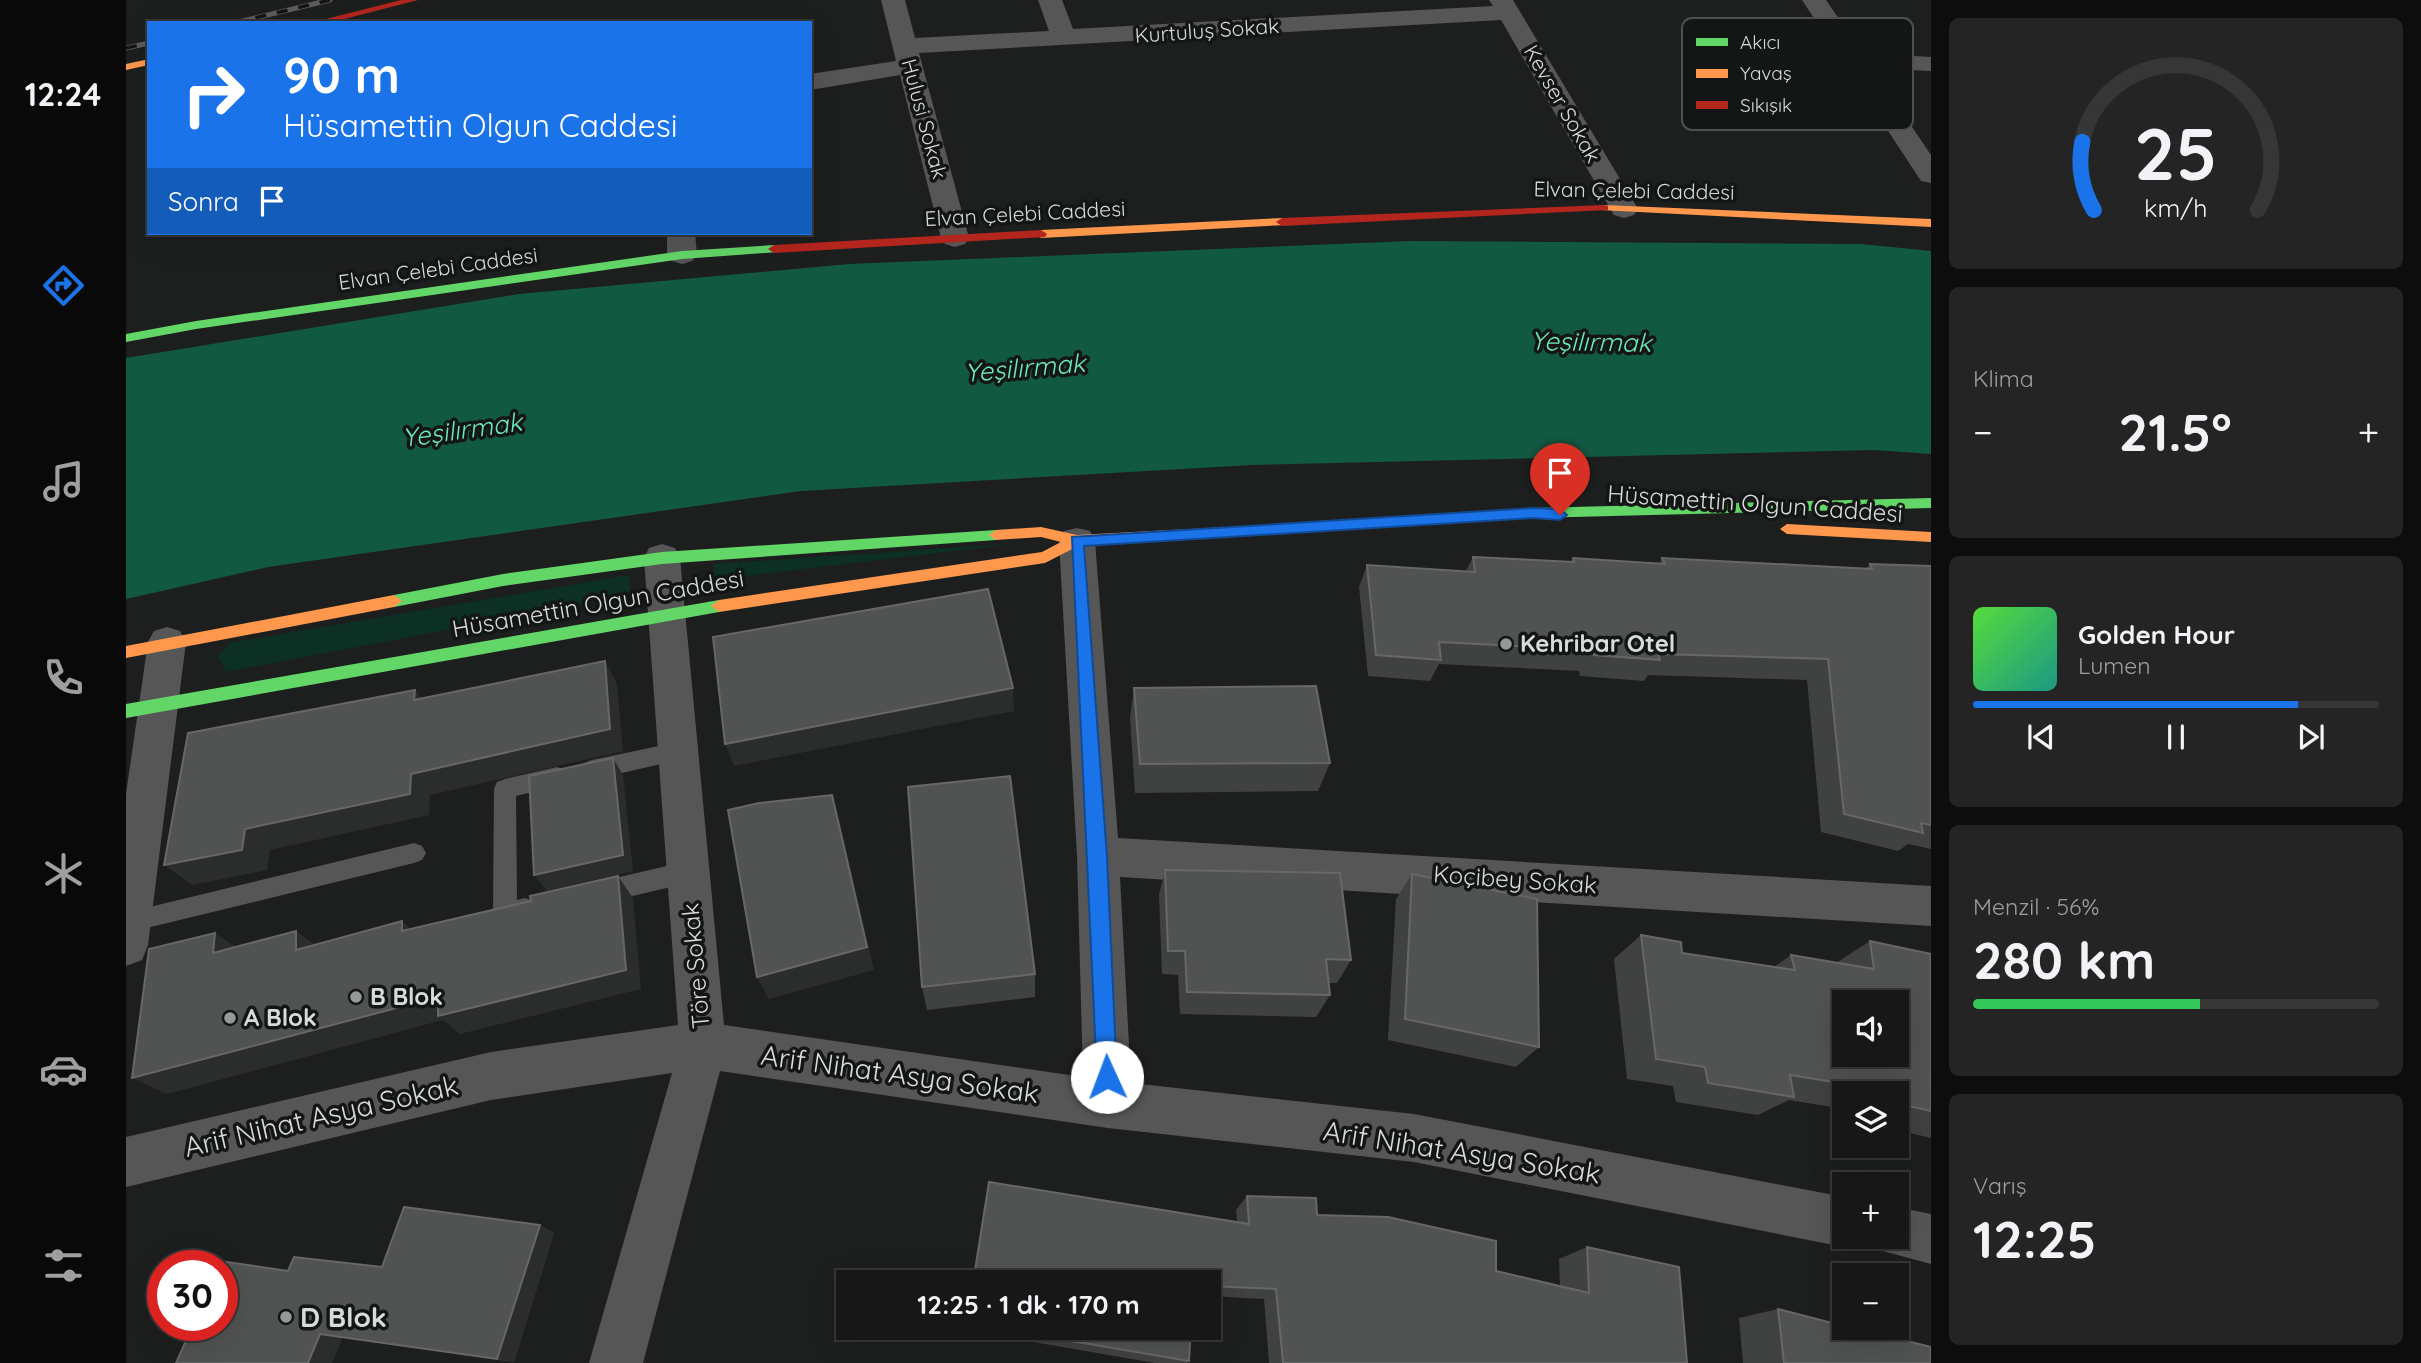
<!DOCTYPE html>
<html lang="tr">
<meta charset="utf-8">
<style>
:root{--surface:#161716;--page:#232423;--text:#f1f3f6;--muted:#9e9fa1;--line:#353635;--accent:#1a73e8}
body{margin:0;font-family:Quicksand,sans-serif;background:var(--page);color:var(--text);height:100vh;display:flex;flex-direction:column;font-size:26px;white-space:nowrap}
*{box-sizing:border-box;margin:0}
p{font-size:23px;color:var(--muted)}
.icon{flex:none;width:38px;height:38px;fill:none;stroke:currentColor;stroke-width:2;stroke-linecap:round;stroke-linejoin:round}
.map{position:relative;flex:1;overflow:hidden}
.panel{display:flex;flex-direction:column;gap:18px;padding:18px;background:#0c0d0c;width:490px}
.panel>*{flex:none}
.guide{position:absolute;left:21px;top:21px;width:665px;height:214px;border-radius:0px;box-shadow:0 7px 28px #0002,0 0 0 2px var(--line);background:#1a73e8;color:#fff;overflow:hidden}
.buttons{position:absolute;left:1706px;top:990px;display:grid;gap:14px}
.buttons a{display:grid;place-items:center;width:77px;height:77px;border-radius:0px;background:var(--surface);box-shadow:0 7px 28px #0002,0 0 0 2px var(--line);font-size:35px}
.speed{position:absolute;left:21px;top:1250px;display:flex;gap:14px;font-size:35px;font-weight:700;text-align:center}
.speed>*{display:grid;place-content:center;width:91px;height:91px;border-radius:50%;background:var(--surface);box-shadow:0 7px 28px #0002,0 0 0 2px var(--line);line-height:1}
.speed .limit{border:10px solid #d22;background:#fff;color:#111}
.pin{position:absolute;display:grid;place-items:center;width:60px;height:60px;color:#fff;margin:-72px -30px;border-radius:50% 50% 50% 0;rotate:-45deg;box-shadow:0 0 7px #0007}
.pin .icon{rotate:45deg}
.me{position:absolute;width:77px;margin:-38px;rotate:358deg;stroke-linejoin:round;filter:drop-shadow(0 0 5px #0008)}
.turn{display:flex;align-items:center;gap:24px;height:147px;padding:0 21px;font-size:32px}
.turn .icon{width:91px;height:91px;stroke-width:2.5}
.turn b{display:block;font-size:49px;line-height:60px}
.then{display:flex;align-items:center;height:66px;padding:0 21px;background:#0003;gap:14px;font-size:26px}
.big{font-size:52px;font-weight:800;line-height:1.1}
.panel .card{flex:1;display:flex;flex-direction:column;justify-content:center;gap:10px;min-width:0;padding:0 24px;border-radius:10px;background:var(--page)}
.panel .dial{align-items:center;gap:0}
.dial svg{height:182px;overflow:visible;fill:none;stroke:var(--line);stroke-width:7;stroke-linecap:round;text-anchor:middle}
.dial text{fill:var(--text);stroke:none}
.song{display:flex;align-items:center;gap:21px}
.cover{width:84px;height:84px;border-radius:10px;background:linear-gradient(135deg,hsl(110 70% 55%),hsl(170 70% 35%))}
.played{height:7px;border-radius:4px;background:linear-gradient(90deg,var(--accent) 80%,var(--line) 80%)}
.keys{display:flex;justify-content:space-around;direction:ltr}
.heat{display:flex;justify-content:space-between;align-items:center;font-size:38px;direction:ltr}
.charge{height:10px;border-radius:5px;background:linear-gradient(90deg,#34c759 56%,var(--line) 0)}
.trip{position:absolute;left:710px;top:1270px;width:385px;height:70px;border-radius:0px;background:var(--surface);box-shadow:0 7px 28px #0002,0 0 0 2px var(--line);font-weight:800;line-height:70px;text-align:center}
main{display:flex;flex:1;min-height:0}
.menu{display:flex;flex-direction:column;width:126px;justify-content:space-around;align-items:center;background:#090909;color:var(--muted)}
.menu .icon{width:49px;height:49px}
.menu .current{color:var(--accent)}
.menu b{font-size:32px;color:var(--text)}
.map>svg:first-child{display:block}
.green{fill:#0c3023}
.water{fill:#125941}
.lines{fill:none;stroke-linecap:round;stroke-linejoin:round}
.lane{fill:#565656;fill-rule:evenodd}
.street{fill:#565656;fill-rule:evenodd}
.fast{fill:#63d668;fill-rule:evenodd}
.slow{fill:#ff974d;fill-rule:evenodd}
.jam{fill:#b3261e;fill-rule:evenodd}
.rail-casing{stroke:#5c5d5c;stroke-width:5}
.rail{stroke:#131615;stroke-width:3.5;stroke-dasharray:11;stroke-linecap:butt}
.wall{fill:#404241}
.shaded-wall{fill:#2b2d2c}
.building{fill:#515352;stroke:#666867;stroke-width:2;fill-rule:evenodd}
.route{fill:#1a73e8;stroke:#114b97;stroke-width:2}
.poi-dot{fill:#979998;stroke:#131615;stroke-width:2.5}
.labels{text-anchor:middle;stroke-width:7;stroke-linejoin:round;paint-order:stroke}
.far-street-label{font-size:21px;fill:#d8dbd9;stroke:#131615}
.street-label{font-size:24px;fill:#d8dbd9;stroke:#131615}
.poi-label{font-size:24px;font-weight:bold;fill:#d8dbd9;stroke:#131615;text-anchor:start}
.water-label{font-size:26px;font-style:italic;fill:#6aeab8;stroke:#131615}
.near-street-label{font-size:28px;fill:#d8dbd9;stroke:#131615}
.near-poi-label{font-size:28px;font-weight:bold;fill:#d8dbd9;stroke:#131615;text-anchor:start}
.key{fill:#131615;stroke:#4e5150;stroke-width:2}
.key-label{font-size:19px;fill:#d8dbd9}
</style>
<main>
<nav class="menu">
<b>12:24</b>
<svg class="icon current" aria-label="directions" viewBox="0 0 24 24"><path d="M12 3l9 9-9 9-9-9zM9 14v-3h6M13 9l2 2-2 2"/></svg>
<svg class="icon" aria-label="music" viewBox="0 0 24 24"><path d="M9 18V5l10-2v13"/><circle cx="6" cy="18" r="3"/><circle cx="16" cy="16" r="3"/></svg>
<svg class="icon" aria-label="phone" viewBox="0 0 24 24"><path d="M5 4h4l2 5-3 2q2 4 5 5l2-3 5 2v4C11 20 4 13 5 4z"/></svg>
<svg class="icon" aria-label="climate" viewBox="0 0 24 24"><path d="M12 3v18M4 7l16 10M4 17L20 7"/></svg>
<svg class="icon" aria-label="car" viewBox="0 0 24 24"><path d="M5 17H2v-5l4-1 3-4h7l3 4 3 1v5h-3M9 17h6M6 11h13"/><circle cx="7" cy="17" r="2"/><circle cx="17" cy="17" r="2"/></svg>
<svg class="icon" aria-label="filters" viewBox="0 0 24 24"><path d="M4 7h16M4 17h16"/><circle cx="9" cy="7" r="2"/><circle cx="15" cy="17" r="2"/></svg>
</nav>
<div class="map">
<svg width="1805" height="1363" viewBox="0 0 1805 1363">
<rect width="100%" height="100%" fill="#1d1f1e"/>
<path class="green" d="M894,543l-307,37 1,-16z
M503,575l1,20 -404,77 -8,-15 11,-14z"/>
<path class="water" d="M1284,241l451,3 70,7v203l-57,-4 -623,15 -450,26 -533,76 -142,32v-241l393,-64 330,-30z"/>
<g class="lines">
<path class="lane" d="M552,742l8,2 3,7 -3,7 -8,2 -86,20 -8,-3 -3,-7 3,-7 8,-3z
M431,767l8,3 3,7 -3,7 -49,12 1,104 8,-2 8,3 4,8 -4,8 -28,8 -8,-3 -4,-8 1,-125 3,-7 8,-3z
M288,843l8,3 4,7 -4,7 -8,3 -288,70v-20l3,-1z
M562,861l8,3 4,8 -4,8 -8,3 -90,21 -8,-3 -4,-8 4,-8 8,-3z"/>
<path class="street" d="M755,0h24l10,38 134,-7 -11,-31h24l11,29 420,-23 -4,-6h24l125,209 -4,6 -10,3 -10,-3 -113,-195 -582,33 50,185 -4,6 -10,3 -10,-3 -4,-6 -41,-163 -90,15v-16l86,-13z
M1676,0h24l36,53 69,4v14l-59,-3 59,87v28l-10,-2z
M541,233h28l2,22 -5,6 -10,3 -10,-3 -5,-6z
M951,528l13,3 5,10 23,297 813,48v40l-811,-49 11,206 283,31 430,83v40h19l-1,3 -18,7 -430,-85 -306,-34 -388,-57 -77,292h-54l83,-290 -181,27 -365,87v-50l365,-85 187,-27 -34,-467 5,-10 13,-4 13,4 5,10 44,467 359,52 -6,-221 -18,-315 5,-10z
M41,627l13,4 6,11 -38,303 -6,15 -16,6v-172l22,-152 6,-11z
M1771,1207l34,7v50l-52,-14 -5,-13h23z"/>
<path class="fast" d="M648,245l4,1v6l-96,7 -486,70 -70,13v-8l70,-13 486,-70z
M1805,498v10l-398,10 -286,18 -7,-5 7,-5 286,-18z
M870,530l7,5 -7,5 -334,24 -159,22 -109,21 -8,-6 8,-6 109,-21 159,-22z
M593,600l8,6 -8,6 -593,106v-14z"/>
<path class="slow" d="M23,59v6l-23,5v-6z
M1478,205l327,14v8l-331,-17v-4z
M1156,218l6,4 -2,3 -245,13 -6,-4 6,-4z
M1661,524l144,8v10l-144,-8 -7,-5z
M1121,526l7,5 -7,5 -169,10 -33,17 -326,49 -8,-6 8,-6 323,-48 19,-10 -20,-5 -45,3 -7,-5 7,-5 45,-3 36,8z
M268,595l8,6 -8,6 -268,51v-12z"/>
<path class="jam" d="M275,0h17l-89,23h-19z
M1478,205l4,1v4l-326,16 -6,-4 6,-4z
M915,230l6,4 -2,3 -271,16 -6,-4 6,-4z"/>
<defs>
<path id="rail" d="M108,23l96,-23
M0,48l23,-5"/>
</defs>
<use href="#rail" class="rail-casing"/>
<use href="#rail" class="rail"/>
</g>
<path class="wall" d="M1347,557l98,5 2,-4 86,6 3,-6 204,10 4,-4 61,2v283l-23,-5 -10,7 -77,-19 -14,-152 -159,-5 -4,6 -64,-5 -1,-5 -140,-7 -9,17 -62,-5 -9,-89 8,-22 99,6z
M1008,688l196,75 -12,28 -183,2 -5,-75z
M1039,870l186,90 -14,23h-9l2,12 -14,22 -136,-3 -2,-39 -16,-1 -3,-79z
M1286,874l127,173 -23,20 -128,-27 8,-141z
M1515,935l41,18 92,14 17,-12 45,8 34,-22 61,13v184l-34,-8v-36h-53v15l-55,-9 -31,15 -82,-13 -3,-16 -46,-7 -13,-120z
M909,974v23l-108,13 -5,-23z
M1121,1196l70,19 179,56 64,15 -1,-27 28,-12 100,116h-418l-5,-64 -55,-3v-13l28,-61 -1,-12z
M414,1225l14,8 -40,129 -172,-24 -10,25 -44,-92 94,-4z
M1652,1309l153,54h-188l-4,-45z
M843,1328h222l-2,33 -2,2h-32l-185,-32z"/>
<path class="shaded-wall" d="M479,661l12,23 6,67 -193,44 -1,20 -159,35 -3,20 -75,15 -28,-20 81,-36 166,-55z
M887,688l1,23 -280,55 -9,-22z
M289,690l18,23 -19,-13z
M487,758l10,17 10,96 -86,20 -13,-16z
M706,795l8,28 34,147 -105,29 -12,-22z
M492,876l15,22 8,91 -181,45 -17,-14 -276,74 -35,-16z
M276,921l23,21 -23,-11z
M170,931l27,20 -27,-1z
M89,933l30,20h-32z
M414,1225l14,8 -40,129 -17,-3z
M194,1334l22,4 -10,25h-24z"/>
<path class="building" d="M1347,557l101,5 -1,-4 92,6 -3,-6 210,11 -2,-5 61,2v259l-10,-2 2,10 -79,-19 -16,-155 -170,-5 2,6 -66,-5 -1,-5 -154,-8 2,18 -65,-5 -9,-90 108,7z
M862,589l25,99 -288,56 -12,-107z
M479,661l5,68 -199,45 -1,20 -165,35 -3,21 -78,15 24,-132 227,-43 -1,10z
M1190,686l14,77 -190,1 -6,-76z
M487,758l10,97 -89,20 -5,-99z
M884,776l25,198 -113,13 -14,-200z
M706,795l35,152 -110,30 -29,-167 31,-7z
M1039,870l175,3 11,87 -25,-1 4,36 -143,-3 -2,-41h-17z
M1286,874l125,25 2,148 -134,-28z
M492,876l8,94 -188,46v-19l-306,81 17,-129 66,-16 -2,20 83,-22v19l106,-29v10l129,-30 -1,-5z
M1515,935l40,7 1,11 113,17 -4,-15 83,14 -4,-28 61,13v157l-27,-6 -2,-12 -112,-18 4,22 -86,-14 -3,-16 -49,-8zM1718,1003h53v52h-53z
M863,1182l260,42 -2,-28 69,2 1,17 71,2 108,24v30l93,22 -2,-46 92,20 8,96h-404l-7,-74 -67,-3v-3h-236z
M278,1207l136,18 -43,134 -177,-25 -12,29h-132l17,-38h29v-60h-11l3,-5 74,11 6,-14 88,10z
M1652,1309l66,17v2h12l75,19v16h-147z
M870,1328h195l-2,33z"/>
<path class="route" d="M1407,508l27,1 7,6 -7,5 -27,-2 -449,28 23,310 10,221 -3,7 -7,2 -7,-2 -3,-7 -25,-540z"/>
<g class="poi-dot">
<circle cx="1380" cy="644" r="7"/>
<circle cx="230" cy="997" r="7"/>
<circle cx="104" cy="1018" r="7"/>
<circle cx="160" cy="1317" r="7"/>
</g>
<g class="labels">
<g class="far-street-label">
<text transform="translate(1081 31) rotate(-4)" y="7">Kurtuluş Sokak</text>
<text transform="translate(1436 104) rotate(60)" y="7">Kevser Sokak</text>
<text transform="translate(798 119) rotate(75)" y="7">Hulusi Sokak</text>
<text transform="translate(1508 191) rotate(1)" y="7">Elvan Çelebi Caddesi</text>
<text transform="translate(899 214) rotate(-3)" y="7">Elvan Çelebi Caddesi</text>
<text transform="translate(312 269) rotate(-8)" y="7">Elvan Çelebi Caddesi</text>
</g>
<g class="street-label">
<text transform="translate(1629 504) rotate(4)" y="8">Hüsamettin Olgun Caddesi</text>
<text transform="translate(472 604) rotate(-10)" y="8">Hüsamettin Olgun Caddesi</text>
<text transform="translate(1389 880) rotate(4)" y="8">Koçibey Sokak</text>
<text transform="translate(570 966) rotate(-95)" y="8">Töre Sokak</text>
</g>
<g class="poi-label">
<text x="1394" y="652">Kehribar Otel</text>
<text x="244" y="1005">B Blok</text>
<text x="118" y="1026">A Blok</text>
</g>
<g class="water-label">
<text transform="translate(1465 342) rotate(1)" y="9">Yeşilırmak</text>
<text transform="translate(899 368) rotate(-5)" y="9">Yeşilırmak</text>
<text transform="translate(336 430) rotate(-8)" y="9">Yeşilırmak</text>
</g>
<g class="near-street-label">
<text transform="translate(774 1074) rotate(8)" y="10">Arif Nihat Asya Sokak</text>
<text transform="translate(195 1116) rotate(-13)" y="10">Arif Nihat Asya Sokak</text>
<text transform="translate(1336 1152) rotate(9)" y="10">Arif Nihat Asya Sokak</text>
</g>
<g class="near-poi-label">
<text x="174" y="1327">D Blok</text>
</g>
</g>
<rect x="1556" y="18" width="231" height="112" rx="10" class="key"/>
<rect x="1570" y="38" width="32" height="8" fill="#63d668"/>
<rect x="1570" y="69" width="32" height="9" fill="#ff974d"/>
<rect x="1570" y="101" width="32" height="8" fill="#b3261e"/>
<g class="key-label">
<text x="1614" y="49">Akıcı</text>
<text x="1614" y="80">Yavaş</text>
<text x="1614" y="112">Sıkışık</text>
</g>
</svg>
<div class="buttons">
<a><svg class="icon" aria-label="sound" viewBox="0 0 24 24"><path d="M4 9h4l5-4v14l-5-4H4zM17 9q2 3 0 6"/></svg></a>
<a><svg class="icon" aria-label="layers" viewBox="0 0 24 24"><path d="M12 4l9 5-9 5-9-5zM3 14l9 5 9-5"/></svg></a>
<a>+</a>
<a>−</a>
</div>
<div class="speed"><div class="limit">30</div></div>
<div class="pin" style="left:1434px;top:515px;background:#d93025"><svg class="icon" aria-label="arrive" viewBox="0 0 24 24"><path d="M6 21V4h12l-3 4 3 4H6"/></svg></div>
<svg class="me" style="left:981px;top:1077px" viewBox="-20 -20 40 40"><circle r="19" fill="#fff"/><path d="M0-13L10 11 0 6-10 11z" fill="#1a73e8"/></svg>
<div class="trip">12:25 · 1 dk · 170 m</div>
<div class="guide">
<div class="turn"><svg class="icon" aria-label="right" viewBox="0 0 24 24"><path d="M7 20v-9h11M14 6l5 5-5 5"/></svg><div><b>90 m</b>Hüsamettin Olgun Caddesi</div></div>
<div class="then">Sonra<svg class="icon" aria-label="arrive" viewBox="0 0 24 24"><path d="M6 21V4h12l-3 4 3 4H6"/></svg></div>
</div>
</div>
<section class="panel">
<div class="card dial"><svg viewBox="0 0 100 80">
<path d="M14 69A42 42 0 1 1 86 69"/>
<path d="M14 69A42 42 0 0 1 9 39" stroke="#1a73e8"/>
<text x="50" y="56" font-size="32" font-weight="700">25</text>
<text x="50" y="72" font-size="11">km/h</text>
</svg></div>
<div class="card"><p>Klima</p>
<div class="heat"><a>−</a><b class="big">21.5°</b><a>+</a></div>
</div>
<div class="card">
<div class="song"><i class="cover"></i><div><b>Golden Hour</b><p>Lumen</p></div></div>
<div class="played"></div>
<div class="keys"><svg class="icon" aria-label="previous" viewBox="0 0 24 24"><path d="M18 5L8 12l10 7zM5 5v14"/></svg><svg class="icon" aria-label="pause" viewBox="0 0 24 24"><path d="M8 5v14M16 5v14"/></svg><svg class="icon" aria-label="next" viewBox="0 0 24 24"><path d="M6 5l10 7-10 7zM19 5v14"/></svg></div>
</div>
<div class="card"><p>Menzil · 56%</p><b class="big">280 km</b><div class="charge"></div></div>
<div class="card"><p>Varış</p><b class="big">12:25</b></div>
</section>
</main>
